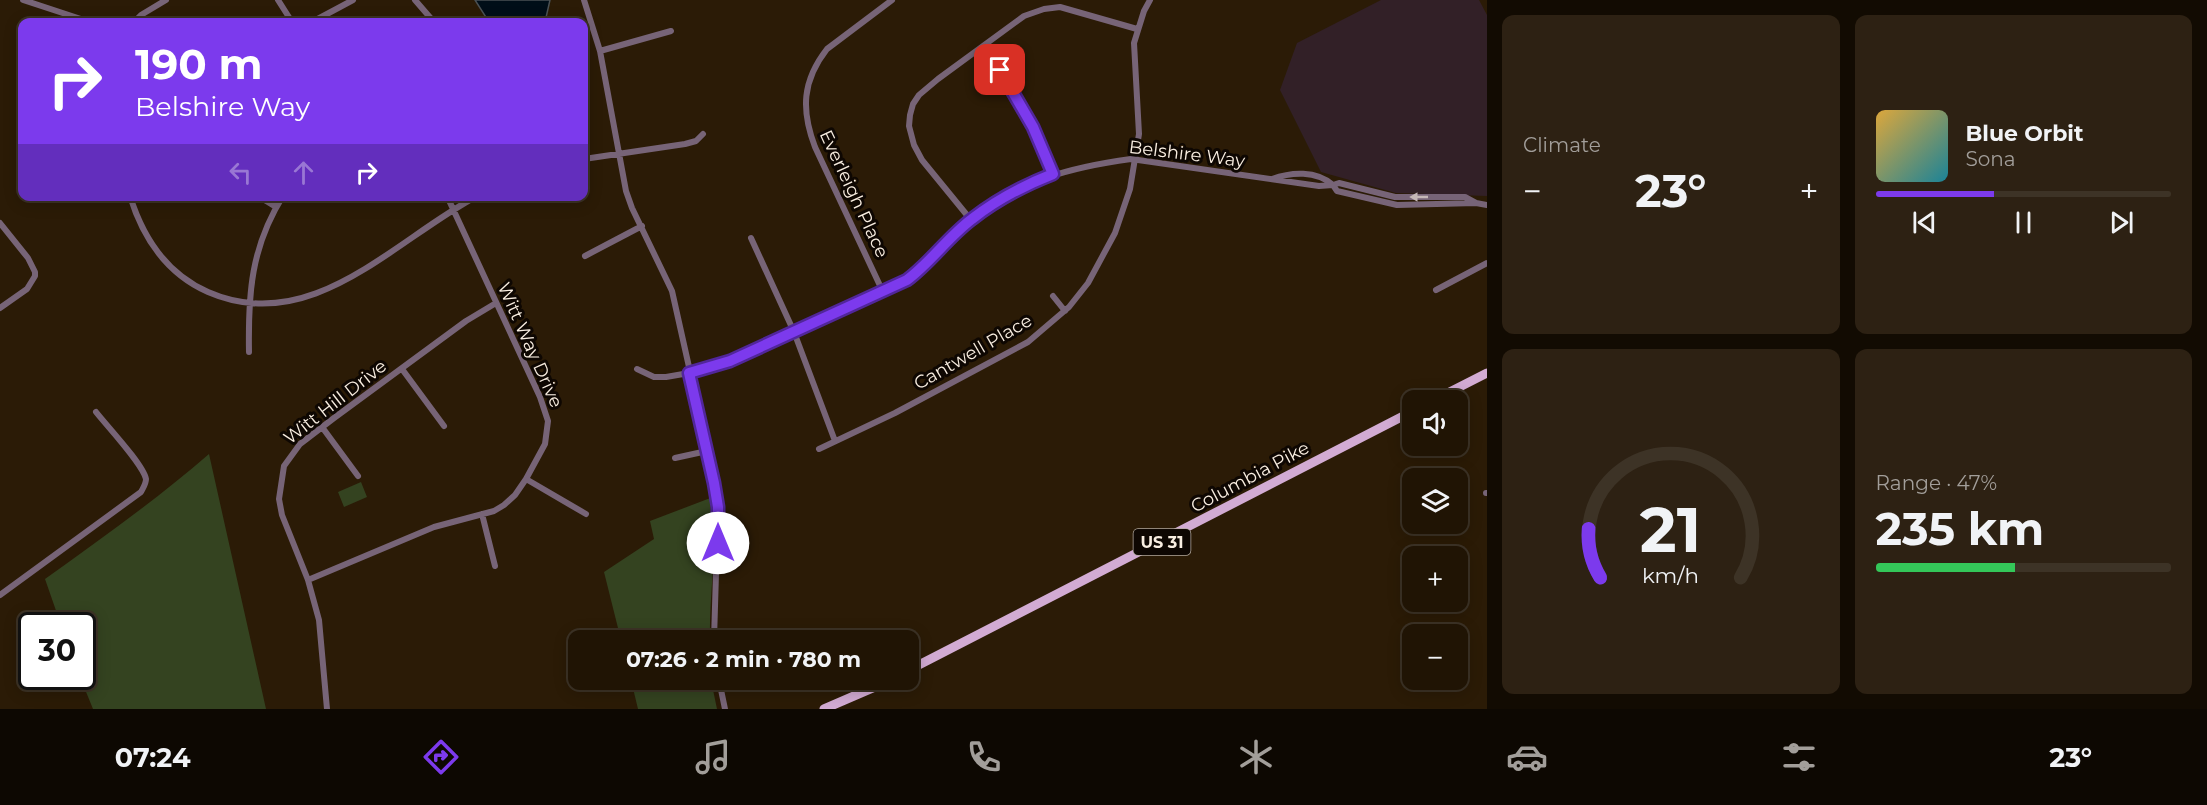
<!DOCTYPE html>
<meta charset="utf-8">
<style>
:root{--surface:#201404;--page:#2d2113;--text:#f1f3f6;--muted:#a29e9a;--line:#3d3326;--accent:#7c3aed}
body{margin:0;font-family:Montserrat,sans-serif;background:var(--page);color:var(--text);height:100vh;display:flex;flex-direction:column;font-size:22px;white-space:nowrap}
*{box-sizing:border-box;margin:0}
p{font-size:20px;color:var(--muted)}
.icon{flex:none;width:33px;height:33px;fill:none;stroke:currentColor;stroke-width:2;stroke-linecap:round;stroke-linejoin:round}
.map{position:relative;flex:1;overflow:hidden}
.side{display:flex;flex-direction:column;gap:15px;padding:15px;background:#120b02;width:720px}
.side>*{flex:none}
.hud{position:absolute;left:18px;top:18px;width:570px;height:183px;border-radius:12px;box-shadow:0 3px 15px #0003,0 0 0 2px var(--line);background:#7c3aed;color:#fff;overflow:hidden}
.buttons{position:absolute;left:1402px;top:390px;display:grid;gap:12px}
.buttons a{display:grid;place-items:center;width:66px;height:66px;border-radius:12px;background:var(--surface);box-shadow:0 3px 15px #0003,0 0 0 2px var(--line);font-size:30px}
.speed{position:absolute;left:18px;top:612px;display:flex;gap:12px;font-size:30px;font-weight:700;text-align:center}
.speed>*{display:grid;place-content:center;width:78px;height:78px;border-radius:50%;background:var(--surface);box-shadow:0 3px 15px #0003,0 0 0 2px var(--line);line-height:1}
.speed .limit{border:3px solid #111;border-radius:9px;background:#fff;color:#111}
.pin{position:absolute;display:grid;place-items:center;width:51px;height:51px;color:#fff;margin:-26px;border-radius:12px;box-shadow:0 3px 9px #0006}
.me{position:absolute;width:66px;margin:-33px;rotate:0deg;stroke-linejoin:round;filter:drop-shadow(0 0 4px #0008)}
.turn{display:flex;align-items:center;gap:21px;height:126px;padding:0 18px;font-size:27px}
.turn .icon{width:78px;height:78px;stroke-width:2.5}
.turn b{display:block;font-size:42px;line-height:51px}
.lanes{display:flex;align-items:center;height:57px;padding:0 18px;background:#0003;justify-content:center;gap:30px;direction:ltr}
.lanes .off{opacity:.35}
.big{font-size:45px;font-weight:700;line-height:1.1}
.side .card{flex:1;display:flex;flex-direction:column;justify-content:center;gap:9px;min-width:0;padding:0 21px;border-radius:12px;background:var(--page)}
.side .dial{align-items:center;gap:0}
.dial svg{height:156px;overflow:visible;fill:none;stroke:var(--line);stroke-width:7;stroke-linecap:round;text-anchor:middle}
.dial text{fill:var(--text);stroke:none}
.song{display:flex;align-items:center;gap:18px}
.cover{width:72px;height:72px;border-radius:9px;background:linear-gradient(135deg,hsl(40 70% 55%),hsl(190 70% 35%))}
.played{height:6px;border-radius:3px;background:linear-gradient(90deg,var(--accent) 40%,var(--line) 40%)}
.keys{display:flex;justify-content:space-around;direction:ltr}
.heat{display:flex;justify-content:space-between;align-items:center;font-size:33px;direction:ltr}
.charge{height:9px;border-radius:4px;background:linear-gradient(90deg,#34c759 47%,var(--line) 0)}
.side .tiles{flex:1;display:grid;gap:15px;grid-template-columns:repeat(2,1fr)}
.trip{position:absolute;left:568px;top:630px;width:351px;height:60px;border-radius:12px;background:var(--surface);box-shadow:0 3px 15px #0003,0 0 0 2px var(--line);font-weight:700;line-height:60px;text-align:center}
.tab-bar{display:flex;height:96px;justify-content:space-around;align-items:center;background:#0d0802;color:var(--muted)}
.tab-bar .icon{width:42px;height:42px}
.tab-bar .on{color:var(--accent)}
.tab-bar b{font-size:27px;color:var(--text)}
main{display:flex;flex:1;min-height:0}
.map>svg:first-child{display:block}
.commercial{fill:#322027}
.green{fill:#344320}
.water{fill:#000e18;stroke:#4b5154;stroke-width:1.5}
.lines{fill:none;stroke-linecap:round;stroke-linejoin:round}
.street{stroke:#776477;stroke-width:6}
.primary{stroke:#d2abd3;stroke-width:9}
.oneway{fill:#c5b7b7}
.route-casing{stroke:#51269a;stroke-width:15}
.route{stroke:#7c3aed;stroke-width:10}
.labels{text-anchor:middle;stroke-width:6;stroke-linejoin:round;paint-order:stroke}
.shield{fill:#0e0702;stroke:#b2a99e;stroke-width:1.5}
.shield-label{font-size:16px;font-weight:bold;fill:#f9eee1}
.street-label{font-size:18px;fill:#f9eee1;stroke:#0e0702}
</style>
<main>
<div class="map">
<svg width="1487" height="709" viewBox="0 0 1487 709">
<rect width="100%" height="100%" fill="#2b1b06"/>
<path class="commercial" d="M1381,0h98l8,15v181l-91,-3 -75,-21 -41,-82 17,-47z"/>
<path class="green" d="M209,454l57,255h-173l-13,-32 2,-1v-50l-21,-1 -16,-46c56,-40 112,-80 164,-125z
M361,482l6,15 -23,10 -6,-15z
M713,497c5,47 -4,96 -3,143h-89l-17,-68 50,-33 -4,-18z
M631,680h80l6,29h-79z"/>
<path class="water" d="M475,0h75l-5,22h-56z"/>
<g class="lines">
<path class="street" d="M23,0l67,22
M278,0l14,22
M415,0l19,22
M584,0l16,51 26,140 6,17 40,83 43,192 3,24 -4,133
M134,22l7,-7 25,-15
M312,22l41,-22
M983,46c29,40 53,82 70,128
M600,51l71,-20
M584,159l101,-15 11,-3 7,-7
M1272,179c19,-7 44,-9 61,6l6,-2 56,14h70l11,6
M130,196c13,42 37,78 78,96 103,45 185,-51 269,-96
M258,196l18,11
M971,220l-49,-60 -8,-15 -5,-19 1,-11 3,-11 6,-9 19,-16 86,-63 20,-7 16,-2 77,22
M0,223l28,35 7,14v4l-8,13 -27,19
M751,238l43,94 41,109
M585,256l57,-30
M1436,290l51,-27
M883,292l-68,-145c-14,-37 -13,-66 12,-98l65,-49
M1053,296l12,15
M249,352c-1,-58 2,-105 34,-156
M402,369l42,57
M637,369l17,8h12l23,-4 28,-7 190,-86c23,-17 41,-41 63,-60 47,-39 102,-53 161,-61l188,27 14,-1 4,6 60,14 79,-2 11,2
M322,427l36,49
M819,449l76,-36 133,-71 41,-35 19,-24 27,-50 15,-44 9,-55 -5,-91 10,-32 6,-11
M675,458l32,-7
M526,479l60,35
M1486,493h1
M482,514l13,52
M308,580l126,-53 60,-16 10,-6 11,-10 11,-16 19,-35 3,-23 -8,-24 -93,-201
M0,595l141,-103c2,-4 5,-8 5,-13 -3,-15 -40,-54 -50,-67
M719,680l6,29
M327,709l-8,-89 -11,-40 -26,-65 -3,-16 5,-33 16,-22 34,-26 132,-97 30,-18"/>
<path class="primary" d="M1434,400l53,-27
M909,670l504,-259
M824,709l67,-29"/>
</g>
<defs><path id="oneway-solid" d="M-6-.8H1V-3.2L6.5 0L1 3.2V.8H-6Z" transform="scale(1.5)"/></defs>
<use class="oneway" href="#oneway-solid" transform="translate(1419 197) rotate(180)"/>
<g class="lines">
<defs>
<path id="route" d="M718,543v-36l-4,-24 -25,-110 41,-12 177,-81c24,-18 41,-43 65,-61 24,-19 53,-34 81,-45l-20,-47 -33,-57"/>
</defs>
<use href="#route" class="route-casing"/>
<use href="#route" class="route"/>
</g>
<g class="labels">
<rect class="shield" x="1133.5" y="529" width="57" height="26" rx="4.5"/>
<g class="shield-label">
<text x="1162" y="548">US 31</text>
</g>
<g class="street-label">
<text transform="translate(1187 154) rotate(7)" y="6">Belshire Way</text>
<text transform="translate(854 194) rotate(65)" y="6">Everleigh Place</text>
<text transform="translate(530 345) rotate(66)" y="6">Witt Way Drive</text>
<text transform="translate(973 352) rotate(-30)" y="6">Cantwell Place</text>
<text transform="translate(335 402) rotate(-38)" y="6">Witt Hill Drive</text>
<text transform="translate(1250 477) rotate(-28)" y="6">Columbia Pike</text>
</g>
</g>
</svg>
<div class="buttons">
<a><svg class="icon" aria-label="sound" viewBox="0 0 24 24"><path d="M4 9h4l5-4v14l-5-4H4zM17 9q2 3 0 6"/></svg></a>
<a><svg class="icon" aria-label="layers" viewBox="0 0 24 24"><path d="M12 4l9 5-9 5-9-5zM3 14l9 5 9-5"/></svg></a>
<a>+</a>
<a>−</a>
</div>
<div class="speed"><div class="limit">30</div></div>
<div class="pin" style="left:1000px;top:70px;background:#d93025"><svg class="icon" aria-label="arrive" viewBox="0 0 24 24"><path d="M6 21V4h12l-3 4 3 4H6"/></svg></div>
<svg class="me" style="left:718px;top:543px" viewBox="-20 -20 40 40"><circle r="19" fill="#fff"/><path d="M0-13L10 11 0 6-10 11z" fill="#7c3aed"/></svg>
<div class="trip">07:26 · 2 min · 780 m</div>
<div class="hud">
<div class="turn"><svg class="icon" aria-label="right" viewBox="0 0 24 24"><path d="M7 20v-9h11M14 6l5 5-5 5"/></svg><div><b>190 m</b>Belshire Way</div></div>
<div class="lanes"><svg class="icon off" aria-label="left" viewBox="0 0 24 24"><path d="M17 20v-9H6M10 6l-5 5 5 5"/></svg><svg class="icon off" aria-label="ahead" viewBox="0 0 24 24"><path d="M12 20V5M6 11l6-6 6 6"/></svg><svg class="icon" aria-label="right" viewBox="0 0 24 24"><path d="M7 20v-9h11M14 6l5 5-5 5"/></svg></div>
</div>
</div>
<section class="side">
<div class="tiles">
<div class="card"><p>Climate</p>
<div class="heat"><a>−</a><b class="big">23°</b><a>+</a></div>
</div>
<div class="card">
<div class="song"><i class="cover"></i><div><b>Blue Orbit</b><p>Sona</p></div></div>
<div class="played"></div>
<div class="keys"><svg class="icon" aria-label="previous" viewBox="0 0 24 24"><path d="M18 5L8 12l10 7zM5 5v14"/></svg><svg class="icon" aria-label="pause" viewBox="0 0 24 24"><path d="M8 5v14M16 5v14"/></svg><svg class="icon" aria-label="next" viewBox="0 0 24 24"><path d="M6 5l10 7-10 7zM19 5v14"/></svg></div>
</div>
<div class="card dial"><svg viewBox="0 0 100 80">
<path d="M14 69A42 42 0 1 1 86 69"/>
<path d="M14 69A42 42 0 0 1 8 44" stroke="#7c3aed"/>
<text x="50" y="56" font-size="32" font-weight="700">21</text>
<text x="50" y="72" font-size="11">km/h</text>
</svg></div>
<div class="card"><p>Range · 47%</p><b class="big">235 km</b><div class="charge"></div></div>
</div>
</section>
</main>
<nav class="tab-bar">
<b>07:24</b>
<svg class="icon on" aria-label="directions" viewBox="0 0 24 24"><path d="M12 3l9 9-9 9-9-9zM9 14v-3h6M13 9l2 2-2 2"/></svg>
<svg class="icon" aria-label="music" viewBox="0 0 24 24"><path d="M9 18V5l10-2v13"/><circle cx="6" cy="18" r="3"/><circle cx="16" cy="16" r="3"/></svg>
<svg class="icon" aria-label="phone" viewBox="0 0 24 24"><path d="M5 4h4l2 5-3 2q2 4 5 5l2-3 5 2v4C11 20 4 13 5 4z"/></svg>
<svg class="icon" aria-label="climate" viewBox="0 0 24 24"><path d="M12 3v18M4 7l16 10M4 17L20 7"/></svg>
<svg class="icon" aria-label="car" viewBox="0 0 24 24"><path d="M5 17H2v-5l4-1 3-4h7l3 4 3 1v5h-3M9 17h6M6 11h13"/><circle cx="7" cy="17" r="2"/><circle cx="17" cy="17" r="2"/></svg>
<svg class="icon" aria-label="filters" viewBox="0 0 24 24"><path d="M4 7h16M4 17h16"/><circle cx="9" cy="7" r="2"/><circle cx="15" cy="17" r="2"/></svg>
<b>23°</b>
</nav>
